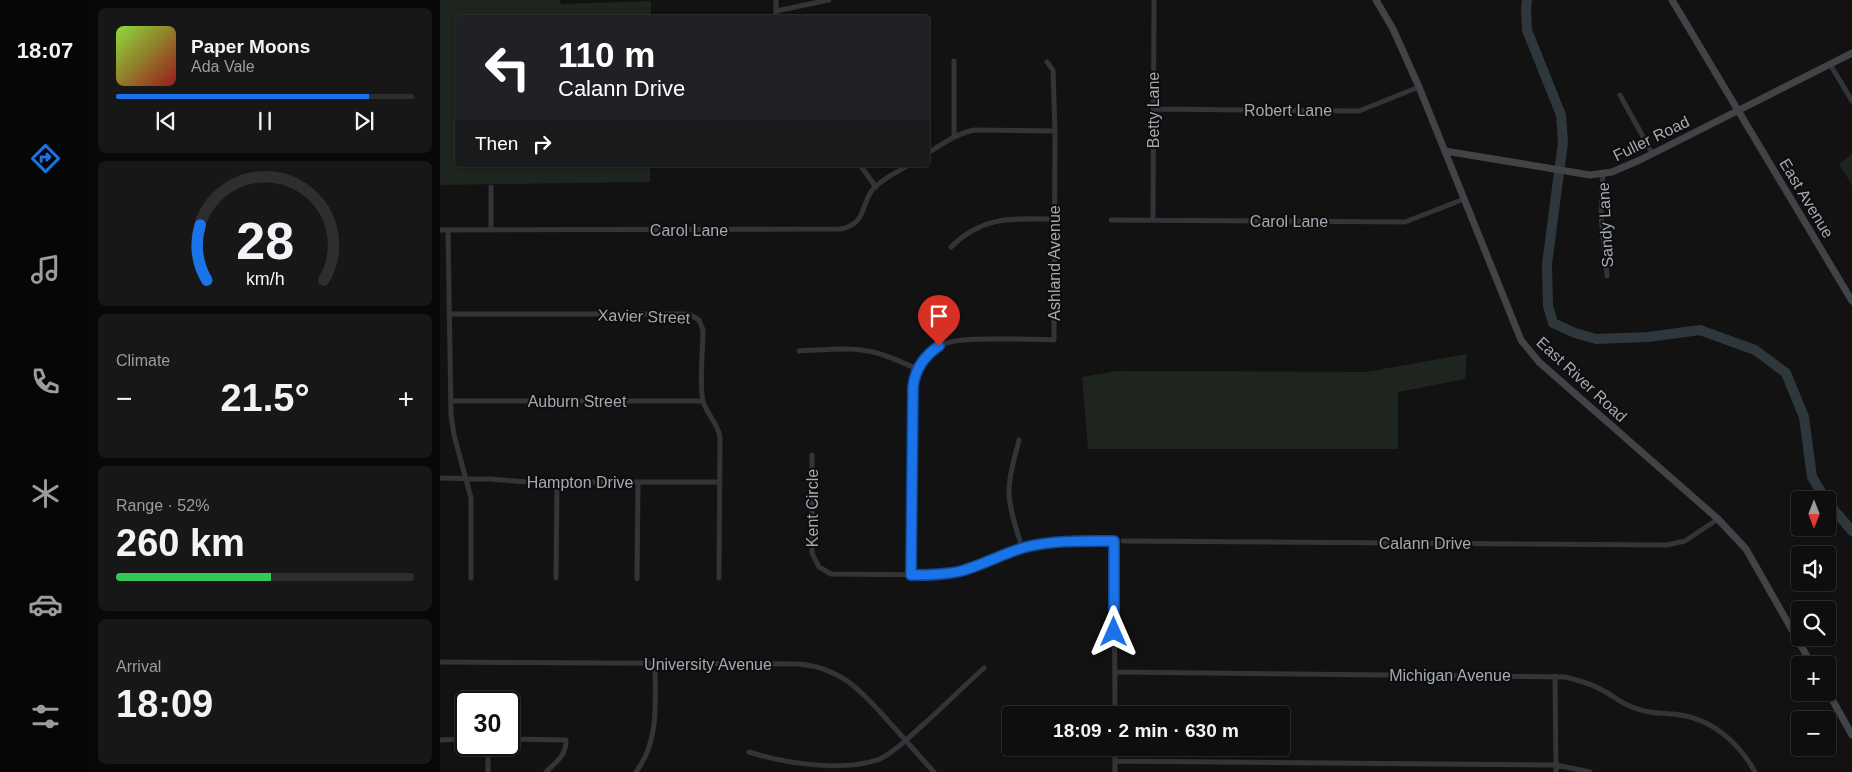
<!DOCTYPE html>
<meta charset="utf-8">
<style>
:root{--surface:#0e0e0e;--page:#171717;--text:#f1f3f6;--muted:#9b9c9e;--line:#2e2e2e;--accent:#1a73e8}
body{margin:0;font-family:Helvetica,sans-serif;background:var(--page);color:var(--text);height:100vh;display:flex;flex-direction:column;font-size:19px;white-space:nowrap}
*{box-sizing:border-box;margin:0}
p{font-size:16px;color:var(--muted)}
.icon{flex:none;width:28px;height:28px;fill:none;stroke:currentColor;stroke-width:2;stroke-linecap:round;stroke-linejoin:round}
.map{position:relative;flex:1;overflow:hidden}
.sheet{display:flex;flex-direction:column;gap:8px;padding:8px;background:#080808;width:350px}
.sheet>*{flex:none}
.guide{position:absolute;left:15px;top:15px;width:475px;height:152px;border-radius:5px;box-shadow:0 1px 4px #0004,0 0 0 1px var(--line);background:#202124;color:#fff;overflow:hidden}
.needle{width:32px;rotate:180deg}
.buttons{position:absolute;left:1351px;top:491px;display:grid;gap:10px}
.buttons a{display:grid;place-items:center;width:45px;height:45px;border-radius:5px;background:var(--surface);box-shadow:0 1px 4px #0004,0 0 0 1px var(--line);font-size:25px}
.speed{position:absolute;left:15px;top:691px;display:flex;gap:10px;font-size:25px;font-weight:700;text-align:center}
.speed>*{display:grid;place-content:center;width:65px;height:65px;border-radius:50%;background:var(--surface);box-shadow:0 1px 4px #0004,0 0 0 1px var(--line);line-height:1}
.speed .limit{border:2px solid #111;border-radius:8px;background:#fff;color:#111}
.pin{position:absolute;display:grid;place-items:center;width:42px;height:42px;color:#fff;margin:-51px -21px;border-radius:50% 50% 50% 0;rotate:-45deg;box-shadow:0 0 5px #0007}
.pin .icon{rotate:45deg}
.me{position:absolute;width:55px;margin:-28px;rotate:0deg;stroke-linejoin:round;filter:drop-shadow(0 0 4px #0008)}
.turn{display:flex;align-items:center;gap:18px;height:105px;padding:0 20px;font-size:22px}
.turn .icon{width:65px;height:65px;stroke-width:2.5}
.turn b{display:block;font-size:35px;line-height:42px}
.then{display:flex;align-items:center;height:48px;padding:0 20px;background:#0003;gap:10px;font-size:19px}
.big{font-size:38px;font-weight:700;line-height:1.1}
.sheet .widget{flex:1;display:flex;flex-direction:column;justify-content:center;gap:8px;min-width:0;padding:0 18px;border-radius:8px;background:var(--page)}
.sheet .dial{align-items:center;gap:0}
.dial svg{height:130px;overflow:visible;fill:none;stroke:var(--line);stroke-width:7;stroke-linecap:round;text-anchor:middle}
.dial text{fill:var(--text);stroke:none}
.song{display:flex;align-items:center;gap:15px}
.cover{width:60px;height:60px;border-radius:8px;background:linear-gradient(135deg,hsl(90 70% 55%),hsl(0 70% 35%))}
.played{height:5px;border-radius:2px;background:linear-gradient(90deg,var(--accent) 85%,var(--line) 85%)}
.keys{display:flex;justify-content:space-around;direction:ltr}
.heat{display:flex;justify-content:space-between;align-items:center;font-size:28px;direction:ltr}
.charge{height:8px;border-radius:4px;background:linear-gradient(90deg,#34c759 52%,var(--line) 0)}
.trip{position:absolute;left:562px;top:706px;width:288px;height:50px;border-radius:5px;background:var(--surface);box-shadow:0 1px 4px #0004,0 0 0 1px var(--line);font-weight:700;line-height:50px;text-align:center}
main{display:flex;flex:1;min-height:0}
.tab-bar{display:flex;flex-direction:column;width:90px;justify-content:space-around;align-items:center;background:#060606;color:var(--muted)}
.tab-bar .icon{width:35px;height:35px}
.tab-bar .current{color:var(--accent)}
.tab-bar b{font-size:22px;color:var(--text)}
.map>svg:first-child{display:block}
.green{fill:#1e251f}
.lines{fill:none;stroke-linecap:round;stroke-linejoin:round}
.river{stroke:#2e373c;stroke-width:10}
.street{stroke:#333438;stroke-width:5}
.secondary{stroke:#414347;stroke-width:7}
.route-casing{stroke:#114b97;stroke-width:12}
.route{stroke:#1a73e8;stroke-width:9}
.labels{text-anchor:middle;stroke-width:4;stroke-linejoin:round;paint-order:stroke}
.street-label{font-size:16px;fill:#a4aab2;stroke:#0d0d0e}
</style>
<main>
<nav class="tab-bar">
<b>18:07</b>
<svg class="icon current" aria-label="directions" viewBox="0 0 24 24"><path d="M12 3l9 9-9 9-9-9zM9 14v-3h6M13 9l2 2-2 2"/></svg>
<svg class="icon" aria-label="music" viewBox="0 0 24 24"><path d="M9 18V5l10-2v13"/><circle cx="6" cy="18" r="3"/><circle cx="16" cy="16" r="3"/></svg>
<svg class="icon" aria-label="phone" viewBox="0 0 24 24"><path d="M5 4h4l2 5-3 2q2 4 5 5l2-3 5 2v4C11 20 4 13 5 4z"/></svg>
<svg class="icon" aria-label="climate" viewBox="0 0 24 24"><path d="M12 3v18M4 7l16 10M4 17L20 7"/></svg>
<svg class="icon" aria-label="car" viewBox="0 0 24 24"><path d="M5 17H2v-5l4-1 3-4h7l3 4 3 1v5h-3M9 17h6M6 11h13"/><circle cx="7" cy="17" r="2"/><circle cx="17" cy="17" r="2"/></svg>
<svg class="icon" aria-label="filters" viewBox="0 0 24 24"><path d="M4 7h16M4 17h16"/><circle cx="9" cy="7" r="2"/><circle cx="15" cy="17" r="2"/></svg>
</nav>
<section class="sheet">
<div class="widget">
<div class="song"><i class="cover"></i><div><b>Paper Moons</b><p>Ada Vale</p></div></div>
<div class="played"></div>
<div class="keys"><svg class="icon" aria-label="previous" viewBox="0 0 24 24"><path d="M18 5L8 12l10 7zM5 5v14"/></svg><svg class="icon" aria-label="pause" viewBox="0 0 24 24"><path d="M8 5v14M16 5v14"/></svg><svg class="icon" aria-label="next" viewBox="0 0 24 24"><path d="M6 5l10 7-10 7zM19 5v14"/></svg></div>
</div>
<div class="widget dial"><svg viewBox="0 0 100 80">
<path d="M14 69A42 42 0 1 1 86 69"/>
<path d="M14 69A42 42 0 0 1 10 35" stroke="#1a73e8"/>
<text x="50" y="56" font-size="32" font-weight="700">28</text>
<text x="50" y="72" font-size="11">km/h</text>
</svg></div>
<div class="widget"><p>Climate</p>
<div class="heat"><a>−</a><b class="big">21.5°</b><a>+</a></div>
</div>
<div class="widget"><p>Range · 52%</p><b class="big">260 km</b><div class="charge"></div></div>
<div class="widget"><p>Arrival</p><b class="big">18:09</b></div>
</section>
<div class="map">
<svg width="1412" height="772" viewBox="0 0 1412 772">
<rect width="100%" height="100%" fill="#121213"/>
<path class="green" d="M0,0h120l1,4 90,-3v16l-193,1v147h192v17l-210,3z
M1412,154v31l-13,-21z
M1027,354l-2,25 -67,13v57h-310l-6,-72 35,-6 249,1z"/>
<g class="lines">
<path class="river" d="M1087,0l-1,9 1,21 34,85 2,27 -16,122 1,42 5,17 22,10 21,6 52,-2 52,-7 55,20 31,23 18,44 8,60 14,23
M1388,503l24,28"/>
<path class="street" d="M336,11l53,-11
M336,18v-18
M1390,64l22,37
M1180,95l32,58
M713,109l206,2 60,-24
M514,137v-76
M488,153c15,-9 29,-20 47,-23l80,1
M420,165l16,22
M1163,173l-2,43 6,60
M51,187v43
M671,220l294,2 59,-23
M713,220l1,-220
M0,230l401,-1c26,-6 19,-23 32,-40 9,-10 24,-17 36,-24
M8,230l3,185 3,20 17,63v80
M511,247c32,-32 61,-28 103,-28
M9,314h240l10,6 4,10c0,19 -4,54 0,71 4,14 15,22 17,36l-1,141
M359,351c26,-1 53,-5 78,2 14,4 27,10 40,16
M11,401h252
M579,440c-4,17 -10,34 -10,51 0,19 8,39 13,57
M372,455v98l7,14 12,7 106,1 23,-4 46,-17 37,-10 17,-3h54l1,174
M0,478l49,1 39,3h192
M683,541l544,4 18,-4 33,-22
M471,575l2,-188c6,-49 44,-48 83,-48 19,0 39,0 58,1l1,-209 -2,-61 -6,-8
M116,578l1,-96
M197,579l1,-97
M0,662l359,2c44,4 64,29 91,59 15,16 29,33 44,49
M675,672l450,5c13,3 25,6 37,13 10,5 19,13 30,17 13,6 27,6 42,7 37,4 64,27 81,58
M1115,676l1,96
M69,739l57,1c0,16 -9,21 -20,32
M0,740l26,-1
M675,748v24
M309,752c38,12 94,20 131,7 18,-9 31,-24 45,-36 20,-18 39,-37 59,-55
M675,761l441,4 34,7
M48,772v-27
M196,772c24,-32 19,-71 19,-109"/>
<path class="secondary" d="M936,0l17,29 26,58 102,253 18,22 179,157 28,30 66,116
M1232,0l180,301
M1005,151l145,24 22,-3 28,-12 212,-107
M1388,692l24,43"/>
</g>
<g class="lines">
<defs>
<path id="route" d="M499,346c-15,10 -24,23 -26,41l-2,188c17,0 34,0 50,-4 22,-6 43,-18 65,-24 29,-7 58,-6 88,-6v91"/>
</defs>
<use href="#route" class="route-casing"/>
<use href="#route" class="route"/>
</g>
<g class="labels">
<g class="street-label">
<text transform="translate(713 110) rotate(-90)" y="6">Betty Lane</text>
<text x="848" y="116">Robert Lane</text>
<text transform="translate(1211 138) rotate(-26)" y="6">Fuller Road</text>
<text transform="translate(1367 198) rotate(59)" y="6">East Avenue</text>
<text x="849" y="227">Carol Lane</text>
<text transform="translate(1165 225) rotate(-93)" y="6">Sandy Lane</text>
<text x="249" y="236">Carol Lane</text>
<text transform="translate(614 263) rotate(-90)" y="6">Ashland Avenue</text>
<text transform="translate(204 316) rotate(2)" y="6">Xavier Street</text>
<text transform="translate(1142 379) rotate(43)" y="6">East River Road</text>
<text x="137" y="407">Auburn Street</text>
<text x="140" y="488">Hampton Drive</text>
<text transform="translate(372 508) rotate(-90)" y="6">Kent Circle</text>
<text x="985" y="549">Calann Drive</text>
<text x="268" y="670">University Avenue</text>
<text x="1010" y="681">Michigan Avenue</text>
</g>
</g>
</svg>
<div class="buttons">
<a><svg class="needle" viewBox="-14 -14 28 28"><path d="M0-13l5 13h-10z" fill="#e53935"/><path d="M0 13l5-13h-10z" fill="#9b9c9e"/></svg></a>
<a><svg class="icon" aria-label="sound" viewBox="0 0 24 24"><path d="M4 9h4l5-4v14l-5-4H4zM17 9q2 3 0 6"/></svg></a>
<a><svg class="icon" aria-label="search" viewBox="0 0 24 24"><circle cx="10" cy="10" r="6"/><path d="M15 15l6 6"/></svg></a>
<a>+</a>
<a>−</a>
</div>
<div class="speed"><div class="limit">30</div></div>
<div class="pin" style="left:499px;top:346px;background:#d93025"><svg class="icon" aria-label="arrive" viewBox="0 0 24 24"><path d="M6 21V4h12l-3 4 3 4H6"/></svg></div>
<svg class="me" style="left:674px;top:632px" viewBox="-20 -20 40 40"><path d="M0-17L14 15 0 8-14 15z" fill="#1a73e8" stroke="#fff" stroke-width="4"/></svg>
<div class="trip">18:09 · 2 min · 630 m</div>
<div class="guide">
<div class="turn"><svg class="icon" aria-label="left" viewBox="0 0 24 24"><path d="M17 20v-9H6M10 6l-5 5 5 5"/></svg><div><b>110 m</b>Calann Drive</div></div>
<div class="then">Then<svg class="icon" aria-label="right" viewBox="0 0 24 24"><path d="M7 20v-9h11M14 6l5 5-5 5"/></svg></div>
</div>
</div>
</main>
